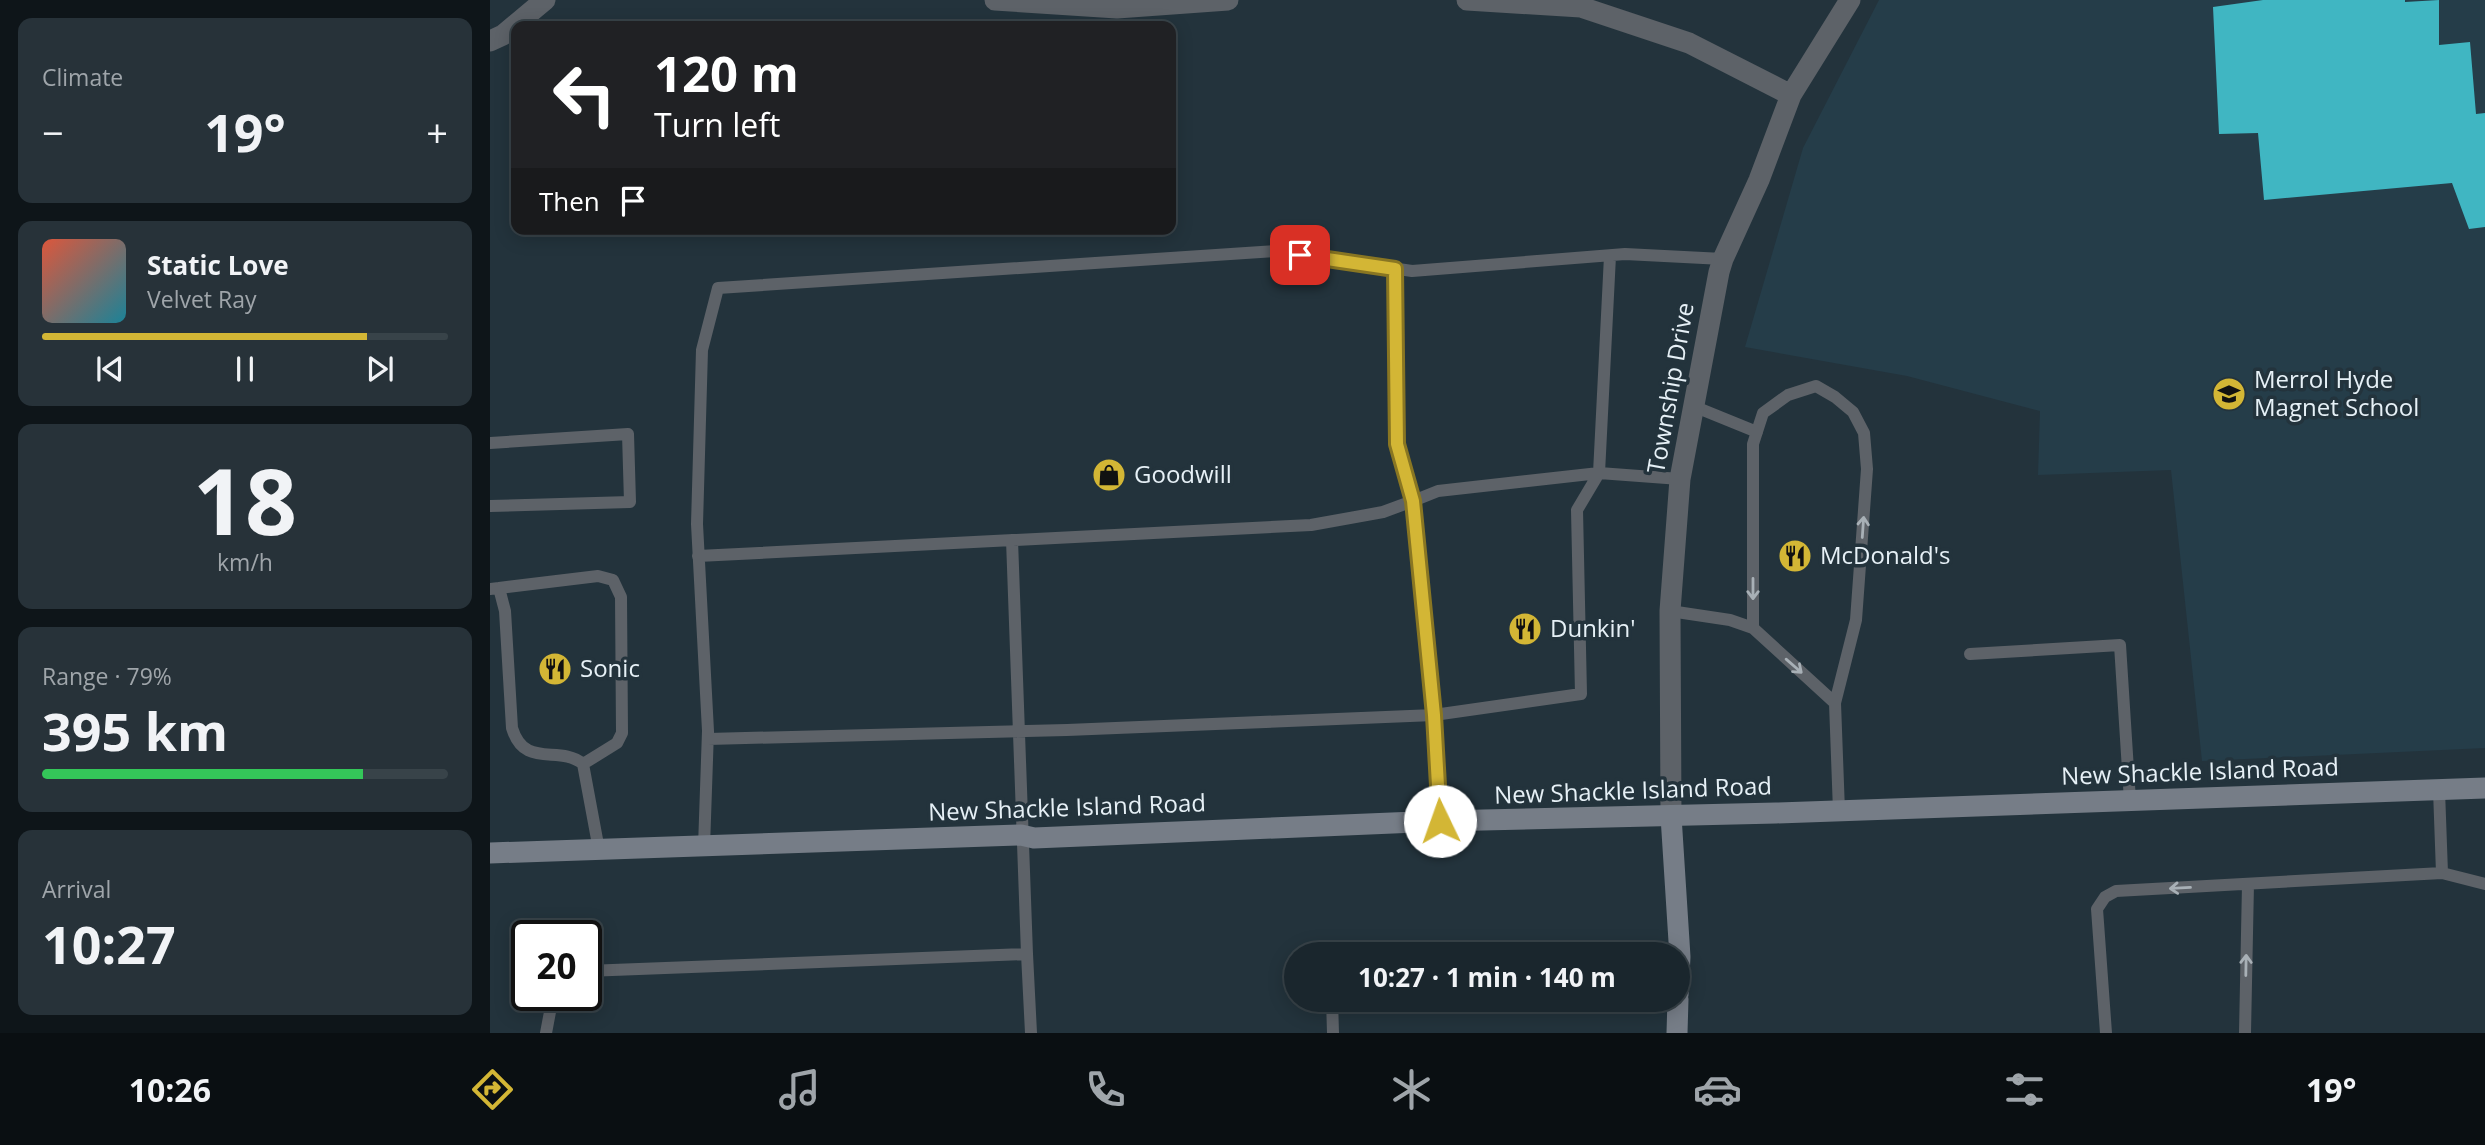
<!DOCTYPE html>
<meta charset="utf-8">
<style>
:root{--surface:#1a262d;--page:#273239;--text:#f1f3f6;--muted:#9fa5aa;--line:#384349;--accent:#d3b635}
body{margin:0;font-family:"Open Sans",sans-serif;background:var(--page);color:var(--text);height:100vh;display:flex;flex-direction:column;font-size:26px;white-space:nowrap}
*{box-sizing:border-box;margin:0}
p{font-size:23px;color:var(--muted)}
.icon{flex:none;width:38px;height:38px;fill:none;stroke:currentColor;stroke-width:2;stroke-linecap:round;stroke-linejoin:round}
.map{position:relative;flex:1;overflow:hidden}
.side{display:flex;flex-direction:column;gap:18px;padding:18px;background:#0e1519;width:490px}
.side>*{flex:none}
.top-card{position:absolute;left:21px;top:21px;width:665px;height:214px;border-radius:14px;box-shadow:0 4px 18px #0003,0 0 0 2px var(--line);background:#202124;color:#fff;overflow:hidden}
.speed{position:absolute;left:21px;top:920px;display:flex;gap:14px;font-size:35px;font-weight:700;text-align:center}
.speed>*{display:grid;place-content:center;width:91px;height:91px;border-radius:50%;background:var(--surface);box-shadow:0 4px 18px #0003,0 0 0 2px var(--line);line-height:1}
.speed .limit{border:4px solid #111;border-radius:10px;background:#fff;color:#111}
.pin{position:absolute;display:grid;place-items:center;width:60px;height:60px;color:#fff;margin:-30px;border-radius:14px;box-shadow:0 4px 10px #0006}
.me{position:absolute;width:77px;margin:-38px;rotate:357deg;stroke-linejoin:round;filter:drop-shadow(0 0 5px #0008)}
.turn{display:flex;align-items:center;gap:24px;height:147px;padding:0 28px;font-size:32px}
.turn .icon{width:91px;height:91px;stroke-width:2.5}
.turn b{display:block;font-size:49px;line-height:60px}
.then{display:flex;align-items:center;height:66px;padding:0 28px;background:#0003;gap:14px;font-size:26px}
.big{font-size:52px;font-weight:700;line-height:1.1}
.side .tile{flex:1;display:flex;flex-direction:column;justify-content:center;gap:10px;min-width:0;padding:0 24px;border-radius:14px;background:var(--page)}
.side .dial{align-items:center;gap:0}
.dial b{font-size:91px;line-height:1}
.song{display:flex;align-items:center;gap:21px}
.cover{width:84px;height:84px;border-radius:10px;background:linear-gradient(135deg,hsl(10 70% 55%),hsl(190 70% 35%))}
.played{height:7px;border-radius:4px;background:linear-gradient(90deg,var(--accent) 80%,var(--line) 80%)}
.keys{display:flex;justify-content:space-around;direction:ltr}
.heat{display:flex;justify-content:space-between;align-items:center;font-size:38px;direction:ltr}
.charge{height:10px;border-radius:5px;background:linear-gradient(90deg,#34c759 79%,var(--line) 0)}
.trip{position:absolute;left:794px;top:942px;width:406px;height:70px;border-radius:35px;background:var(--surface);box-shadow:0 4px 18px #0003,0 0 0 2px var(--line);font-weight:700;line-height:70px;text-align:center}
.tabs{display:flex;height:112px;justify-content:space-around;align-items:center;background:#0a0f12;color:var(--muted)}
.tabs .icon{width:49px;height:49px}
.tabs .on{color:var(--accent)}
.tabs b{font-size:32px;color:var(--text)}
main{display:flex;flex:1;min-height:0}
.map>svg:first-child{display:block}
.built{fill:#253d49}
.building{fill:#40b6c2}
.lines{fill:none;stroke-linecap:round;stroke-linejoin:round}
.lane{stroke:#5d6268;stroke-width:12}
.street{stroke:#5d6268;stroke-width:21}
.secondary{stroke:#767d87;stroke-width:21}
.oneway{stroke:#a8b0b6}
.route-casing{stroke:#897622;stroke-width:18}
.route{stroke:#d3b635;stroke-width:12}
.labels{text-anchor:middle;stroke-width:7;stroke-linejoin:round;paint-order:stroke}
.poi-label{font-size:24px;fill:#e6f0f6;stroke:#23333c;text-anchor:start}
.street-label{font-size:24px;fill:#e6f0f6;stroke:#23333c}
</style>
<main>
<section class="side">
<div class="tile"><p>Climate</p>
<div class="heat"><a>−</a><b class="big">19°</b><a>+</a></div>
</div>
<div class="tile">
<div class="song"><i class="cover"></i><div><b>Static Love</b><p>Velvet Ray</p></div></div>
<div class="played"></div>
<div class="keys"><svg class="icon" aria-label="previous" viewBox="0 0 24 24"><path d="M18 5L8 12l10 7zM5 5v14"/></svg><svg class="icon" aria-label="pause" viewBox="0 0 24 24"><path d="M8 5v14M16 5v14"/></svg><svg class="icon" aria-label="next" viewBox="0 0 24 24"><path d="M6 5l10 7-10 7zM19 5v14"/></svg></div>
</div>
<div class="tile dial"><b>18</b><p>km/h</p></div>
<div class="tile"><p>Range · 79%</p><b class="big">395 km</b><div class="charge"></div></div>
<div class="tile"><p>Arrival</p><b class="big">10:27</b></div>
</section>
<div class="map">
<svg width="1995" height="1033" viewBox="0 0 1995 1033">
<rect width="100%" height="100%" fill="#23333c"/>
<path class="built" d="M1389,0h606v748l-283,13 -31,-291 -133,5 2,-64 -133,-35 -162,-29 58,-199z"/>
<path class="building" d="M1773,0h142v2l34,-2v45l31,-3 6,72 9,-1v114l-16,2 -17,-46 -188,17 -6,-67 -39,1 -6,-127z"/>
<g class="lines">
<path class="lane" d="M905,269l2,175 16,57 25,-10 161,-18 81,6
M1203,406l64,26
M0,443l138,-9 2,68 -140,4
M208,556l613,-31 72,-13 30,-11 21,214 147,-21 -4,-184 22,-37 11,-217
M9,588l99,-12 15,4 8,17 1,136 -5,10 -34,21
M0,589l9,-1 6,23 7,117c13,42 47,16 71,36l16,86
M1180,611l60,9 23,8 82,75
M1263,628v-184l10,-31 25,-18 28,-9 19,11 18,15 11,21 3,36 -11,151 -21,83 4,108
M1480,654l150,-9 10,156
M218,739l359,-9 367,-15 6,106
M1949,790l3,83
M214,847l4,-116 -11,-207 5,-174 16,-62 558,-37 136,20 213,-17 98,5
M537,954l4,79
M96,971l441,-17 -15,-414
M842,999l1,34
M56,1033l7,-37
M1616,1033l-9,-124 8,-12 11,-6 326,-18 43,11
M1755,1033l3,-149"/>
<path class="street" d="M505,0l122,8 111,-8
M977,0l114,7 108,36 102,52
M0,41l13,-6 42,-35
M1181,816l-1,-205 10,-132 39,-207 4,-13 36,-79 32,-85 59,-95"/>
<path class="secondary" d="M1181,816l9,141 -2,38
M0,853l531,-18 13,3 406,-17 336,-8 709,-25
M1187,1033l1,-34"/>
</g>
<defs><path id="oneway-shaft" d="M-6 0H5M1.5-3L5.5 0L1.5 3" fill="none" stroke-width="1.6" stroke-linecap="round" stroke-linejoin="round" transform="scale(1.75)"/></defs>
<g class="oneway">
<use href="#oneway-shaft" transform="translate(1373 527) rotate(-86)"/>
<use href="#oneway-shaft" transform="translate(1263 589) rotate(90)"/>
<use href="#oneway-shaft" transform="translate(1304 666) rotate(41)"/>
<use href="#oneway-shaft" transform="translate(1690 888) rotate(177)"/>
<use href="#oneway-shaft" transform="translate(1756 965) rotate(-89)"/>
</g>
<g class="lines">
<defs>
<path id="route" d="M810,255l95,14 2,175 16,57 21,214 6,106"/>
</defs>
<use href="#route" class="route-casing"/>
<use href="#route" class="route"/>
</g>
<defs>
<symbol id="school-disc" viewBox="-11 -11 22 22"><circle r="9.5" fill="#d3b635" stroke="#23333c"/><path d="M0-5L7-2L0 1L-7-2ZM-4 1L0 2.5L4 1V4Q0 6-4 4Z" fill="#111"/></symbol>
<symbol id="shop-disc" viewBox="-11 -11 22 22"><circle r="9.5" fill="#d3b635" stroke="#23333c"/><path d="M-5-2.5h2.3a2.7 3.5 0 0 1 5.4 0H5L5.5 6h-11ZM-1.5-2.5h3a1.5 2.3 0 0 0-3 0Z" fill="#111"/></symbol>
<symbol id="restaurant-disc" viewBox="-11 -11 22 22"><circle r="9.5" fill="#d3b635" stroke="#23333c"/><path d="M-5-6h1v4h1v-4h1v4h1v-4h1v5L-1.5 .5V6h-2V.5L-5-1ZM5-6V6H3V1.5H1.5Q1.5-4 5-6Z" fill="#111"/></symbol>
</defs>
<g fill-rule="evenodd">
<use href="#school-disc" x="1720" y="375" width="38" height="38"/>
<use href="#shop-disc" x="600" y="456" width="38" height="38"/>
<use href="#restaurant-disc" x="1286" y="537" width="38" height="38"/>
<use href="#restaurant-disc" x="1016" y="610" width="38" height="38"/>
<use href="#restaurant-disc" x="46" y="650" width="38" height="38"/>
</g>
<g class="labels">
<g class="poi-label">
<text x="1764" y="388">Merrol Hyde<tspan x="1764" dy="28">Magnet School</tspan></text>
<text x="644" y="483">Goodwill</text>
<text x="1330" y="564">McDonald's</text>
<text x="1060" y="637">Dunkin'</text>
<text x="90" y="677">Sonic</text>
</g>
<g class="street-label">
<text transform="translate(1181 388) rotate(-80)" y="8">Township Drive</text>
<text transform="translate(1710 772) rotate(-2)" y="8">New Shackle Island Road</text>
<text transform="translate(1143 791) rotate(-2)" y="8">New Shackle Island Road</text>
<text transform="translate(577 808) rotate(-2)" y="8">New Shackle Island Road</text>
</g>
</g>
</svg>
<div class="speed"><div class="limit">20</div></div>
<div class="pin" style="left:810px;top:255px;background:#d93025"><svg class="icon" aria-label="arrive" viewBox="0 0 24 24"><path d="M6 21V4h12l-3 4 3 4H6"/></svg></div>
<svg class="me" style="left:950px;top:821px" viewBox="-20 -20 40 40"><circle r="19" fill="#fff"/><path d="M0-13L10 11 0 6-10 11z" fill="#d3b635"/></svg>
<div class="trip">10:27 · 1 min · 140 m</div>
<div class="top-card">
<div class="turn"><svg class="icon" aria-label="left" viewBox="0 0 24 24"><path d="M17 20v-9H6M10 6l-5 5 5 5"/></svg><div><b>120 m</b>Turn left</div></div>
<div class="then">Then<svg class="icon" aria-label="arrive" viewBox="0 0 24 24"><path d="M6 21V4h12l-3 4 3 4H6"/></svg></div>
</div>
</div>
</main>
<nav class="tabs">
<b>10:26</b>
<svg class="icon on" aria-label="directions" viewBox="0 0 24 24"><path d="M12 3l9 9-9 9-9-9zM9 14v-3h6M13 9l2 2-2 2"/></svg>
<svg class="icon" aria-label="music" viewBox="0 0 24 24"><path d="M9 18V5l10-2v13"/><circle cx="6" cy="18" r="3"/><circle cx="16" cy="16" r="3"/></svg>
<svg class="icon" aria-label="phone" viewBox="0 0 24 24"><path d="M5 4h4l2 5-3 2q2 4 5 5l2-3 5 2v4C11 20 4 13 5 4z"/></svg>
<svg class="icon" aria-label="climate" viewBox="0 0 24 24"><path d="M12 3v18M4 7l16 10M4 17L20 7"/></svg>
<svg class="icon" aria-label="car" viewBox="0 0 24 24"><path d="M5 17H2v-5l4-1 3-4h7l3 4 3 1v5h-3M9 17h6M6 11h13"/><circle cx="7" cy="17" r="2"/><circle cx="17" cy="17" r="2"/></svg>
<svg class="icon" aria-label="filters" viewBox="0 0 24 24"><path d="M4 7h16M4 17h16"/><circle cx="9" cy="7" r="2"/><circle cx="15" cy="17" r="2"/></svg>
<b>19°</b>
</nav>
